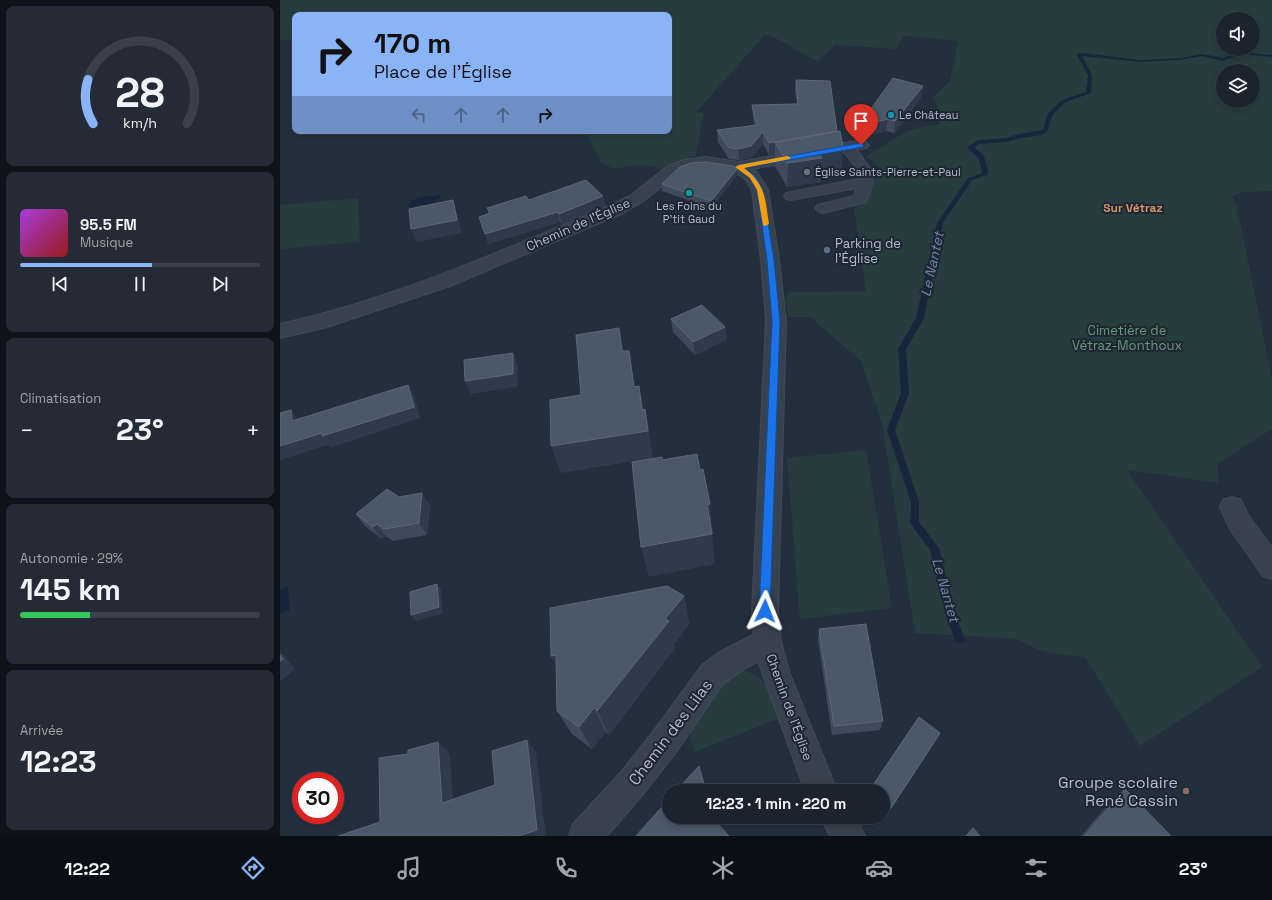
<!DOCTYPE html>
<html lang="fr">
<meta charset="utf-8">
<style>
:root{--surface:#1b232e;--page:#242b36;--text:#f1f3f6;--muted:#a0a4aa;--line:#39404a;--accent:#8ab4f8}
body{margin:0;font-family:"Space Grotesk",sans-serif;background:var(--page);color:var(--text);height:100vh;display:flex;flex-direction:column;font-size:15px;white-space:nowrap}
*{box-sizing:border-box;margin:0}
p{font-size:13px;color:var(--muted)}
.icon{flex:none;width:22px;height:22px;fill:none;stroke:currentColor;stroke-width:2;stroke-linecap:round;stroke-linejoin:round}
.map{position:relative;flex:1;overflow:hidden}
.details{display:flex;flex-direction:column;gap:6px;padding:6px;background:#0f1319;width:280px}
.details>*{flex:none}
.banner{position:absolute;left:12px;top:12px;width:380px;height:122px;border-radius:8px;box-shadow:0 2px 6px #0003,0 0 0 1px var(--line);background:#8ab4f8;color:#111;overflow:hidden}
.controls{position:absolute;left:936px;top:12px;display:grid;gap:8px}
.controls a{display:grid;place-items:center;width:44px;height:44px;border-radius:50%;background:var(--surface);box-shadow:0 2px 6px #0003,0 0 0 1px var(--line);font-size:20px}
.speed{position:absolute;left:12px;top:772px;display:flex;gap:8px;font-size:20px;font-weight:700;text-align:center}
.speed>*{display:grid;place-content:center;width:52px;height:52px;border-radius:50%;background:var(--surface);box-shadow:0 2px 6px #0003,0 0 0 1px var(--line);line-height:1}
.speed .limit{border:6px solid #d22;background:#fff;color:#111}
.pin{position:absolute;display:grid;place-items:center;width:34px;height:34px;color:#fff;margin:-41px -17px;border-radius:50% 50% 50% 0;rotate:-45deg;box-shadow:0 0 4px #0007}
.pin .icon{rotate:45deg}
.me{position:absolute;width:44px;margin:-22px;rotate:2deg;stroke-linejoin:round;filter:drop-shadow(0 0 3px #0008)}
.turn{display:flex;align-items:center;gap:14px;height:84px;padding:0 16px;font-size:18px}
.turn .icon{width:52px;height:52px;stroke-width:2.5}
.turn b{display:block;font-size:28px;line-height:34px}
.lanes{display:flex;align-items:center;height:38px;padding:0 16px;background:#0003;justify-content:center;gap:20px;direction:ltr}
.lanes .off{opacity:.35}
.big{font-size:30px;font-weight:600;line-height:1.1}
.details .widget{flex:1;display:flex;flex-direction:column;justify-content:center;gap:6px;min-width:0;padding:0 14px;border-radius:8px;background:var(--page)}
.details .dial{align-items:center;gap:0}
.dial svg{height:104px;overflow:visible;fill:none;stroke:var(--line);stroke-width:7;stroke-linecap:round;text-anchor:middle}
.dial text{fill:var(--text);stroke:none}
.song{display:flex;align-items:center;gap:12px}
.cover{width:48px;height:48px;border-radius:6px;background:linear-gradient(135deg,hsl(280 70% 55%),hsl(0 70% 35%))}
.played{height:4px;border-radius:2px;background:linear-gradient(90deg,var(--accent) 55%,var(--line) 55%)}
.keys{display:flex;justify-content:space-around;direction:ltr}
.heat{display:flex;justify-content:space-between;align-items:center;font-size:22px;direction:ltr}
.charge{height:6px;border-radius:3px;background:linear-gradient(90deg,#34c759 29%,var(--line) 0)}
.trip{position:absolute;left:382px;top:784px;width:228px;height:40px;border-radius:20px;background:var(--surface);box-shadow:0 2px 6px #0003,0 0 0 1px var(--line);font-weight:600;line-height:40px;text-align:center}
.menu{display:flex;height:64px;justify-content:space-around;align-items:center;background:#0b0e12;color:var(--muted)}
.menu .icon{width:28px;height:28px}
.menu .on{color:var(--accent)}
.menu b{font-size:18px;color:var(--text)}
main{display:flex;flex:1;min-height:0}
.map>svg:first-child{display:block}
.green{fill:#263c3f;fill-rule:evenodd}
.water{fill:#17263c}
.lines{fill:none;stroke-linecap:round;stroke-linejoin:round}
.stream{fill:#17263c;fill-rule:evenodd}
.pedestrian-casing{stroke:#414a57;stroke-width:2}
.minor-casing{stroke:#414a57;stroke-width:2}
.pedestrian{fill:#38414e;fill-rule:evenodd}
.minor{fill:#38414e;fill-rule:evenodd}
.wall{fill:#3f4b5c}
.shaded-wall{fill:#2f3b4b}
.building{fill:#4b5868;stroke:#5c6777}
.route{fill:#1a73e8;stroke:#114b97}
.slow{fill:#f59e0b}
.culture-dot{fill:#0f9aa8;stroke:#1d2633;stroke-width:1.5}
.worship-dot{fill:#6b7280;stroke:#1d2633;stroke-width:1.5}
.service-dot{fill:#5c6f8a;stroke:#1d2633;stroke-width:1.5}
.education-dot{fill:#8d6e63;stroke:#1d2633;stroke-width:1.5}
.labels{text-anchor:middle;stroke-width:4;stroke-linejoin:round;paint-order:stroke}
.far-poi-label{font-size:11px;fill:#b4bcc9;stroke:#1d2633;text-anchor:start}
.far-neighbourhood-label{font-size:12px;font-weight:bold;fill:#d59563;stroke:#1d2633}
.street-label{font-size:13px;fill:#b4bcc9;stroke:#1d2633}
.poi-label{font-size:13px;fill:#b4bcc9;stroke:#1d2633;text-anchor:start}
.park-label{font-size:13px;fill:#6b9a76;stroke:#1d2633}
.water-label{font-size:14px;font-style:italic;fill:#6d86a8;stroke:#1d2633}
.near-street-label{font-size:16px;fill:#b4bcc9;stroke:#1d2633}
.near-poi-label{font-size:16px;fill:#b4bcc9;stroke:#1d2633;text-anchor:end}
</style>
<main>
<section class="details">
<div class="widget dial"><svg viewBox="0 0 100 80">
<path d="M14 69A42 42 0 1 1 86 69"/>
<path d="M14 69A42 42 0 0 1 10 35" stroke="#8ab4f8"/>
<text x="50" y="56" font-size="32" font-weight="700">28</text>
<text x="50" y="72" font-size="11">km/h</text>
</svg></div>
<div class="widget">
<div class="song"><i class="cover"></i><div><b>95.5 FM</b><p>Musique</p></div></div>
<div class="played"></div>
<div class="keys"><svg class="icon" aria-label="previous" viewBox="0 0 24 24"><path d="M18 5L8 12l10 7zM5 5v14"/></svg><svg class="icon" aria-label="pause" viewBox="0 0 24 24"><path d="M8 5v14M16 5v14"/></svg><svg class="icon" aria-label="next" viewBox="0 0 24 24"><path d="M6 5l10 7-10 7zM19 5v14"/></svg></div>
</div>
<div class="widget"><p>Climatisation</p>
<div class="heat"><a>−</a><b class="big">23°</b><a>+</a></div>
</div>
<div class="widget"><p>Autonomie · 29%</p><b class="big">145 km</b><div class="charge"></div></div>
<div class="widget"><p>Arrivée</p><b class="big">12:23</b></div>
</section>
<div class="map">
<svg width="992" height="836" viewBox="0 0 992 836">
<rect width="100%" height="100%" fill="#242f3e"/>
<path class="green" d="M0,0h992v191l-28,1 -12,4 5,11 35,172v50l-55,35 2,19 -92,-13 135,197 -122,79 -55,-89c-27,-2 -45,-4 -68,-18l-102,-6 -33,-210 -21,-62 -51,-44h-22l-3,-18 5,-7 76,-1 -12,-83 10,-7 16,-33 -8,-8 -7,-3 42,-26 33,-7 -3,-18 -4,-9 17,-16 8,-40 -54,-5 -8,13 -61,-4 -17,16c-19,-6 -33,-22 -53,-26l-69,77 8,1 -9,44 -12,3 -21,9c-17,-6 -31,-3 -49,0l-12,-7 -16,-31h84v-116h-374v25h-15zM943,19h30v30h-30zM943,71h30v30h-30z
M78,198l2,44 -80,7v-44z
M586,450l26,158 -92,11 -13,-161z
M465,671c25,6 26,27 33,48l-84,33 -5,-22 24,-37 19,-20z"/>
<path class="water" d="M157,195h3l1,2 -10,7 -11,1 -8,3 -4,-2c4,-10 19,-10 29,-11z
M8,587l2,23 -10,4v-24z"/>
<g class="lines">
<path class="stream" d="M960,52l32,3v2l-31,-3 -18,7 -21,-5 -21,4 -41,2 -58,-6 10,19 -1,18 -25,9 -13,12 -6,18 -5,3 -22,3 -13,4 -28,2 -5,3 10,9 4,15 -1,4 -15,5 -29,43 -19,95 -18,31 3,44 -14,37 24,72v20l20,26 18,72 8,19 -1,3 -4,2 -4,-2 -9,-22 -17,-70 -20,-27 1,-21 -24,-72 14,-37 -3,-44 18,-31 21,-95 31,-45 13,-4 1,-3 -4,-14 -8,-6 -2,-4 10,-7 28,-2 13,-4 24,-4 5,-17 14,-13 24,-8 2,-17 -11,-20v-1l6,-1 57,7 41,-2 21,-4 21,4z"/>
<defs>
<path id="pedestrian" d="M568,144l5,1 18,24 2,13 -7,20 -43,11 -5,-2 -3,-3 3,-3 36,-9 3,-8 -66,12 -5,-1 -2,-3 2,-3 72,-14 -1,-10 -16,-21 2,-3z"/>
<path id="minor" d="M581,140l5,2 3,3 -3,3 -114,21 6,5 10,16 11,70 7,61 -8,290 3,31 9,32 47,117h-32l-47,-130 -20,12 -16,12 -45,66 -33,42 -37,43h-38l4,-12 49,-53 33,-42 47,-64 16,-12 35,-18 -1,-24 14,-290 -5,-61 -9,-70 -6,-10 -12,-9 -28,-4 -15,1 -11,4 -38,30 -19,11 -173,73 -123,41 -47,11v-14c115,-25 223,-74 331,-119l19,-9 38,-30 16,-6 22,-3 33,5z
M952,497l9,3 7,15 24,33v31l-9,-3 -33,-47 -10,-22 3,-7z
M540,817h35l10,19h-35z"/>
</defs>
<use href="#pedestrian" class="pedestrian-casing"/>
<use href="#minor" class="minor-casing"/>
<use href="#pedestrian" class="pedestrian"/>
<use href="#minor" class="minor"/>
</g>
<path class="wall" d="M516,80l41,52 6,15 -2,24 -20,3v8l-34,5 -12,-21v-12l-6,1 -6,-11 -12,14 -12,2 -10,-1 -11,-17 -1,-12 37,-5 -1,-8 -1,-12 45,-1 -2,-13z
M643,86l-2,11 -27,36 -8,-2 -29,8z
M457,175l-26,33 -49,-17v-7z
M323,196l2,10 -43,18 -2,-2 -72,22 1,-30 -2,-6 42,-8z
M391,319l54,8 1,13 -31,15 -22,-23z
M119,497l31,8 -3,30 -34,6 -7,-5 -4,3 -17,-13 -9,-12z
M404,596l5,28 -15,20 1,4 -66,87 -3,-3 -14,17 -20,-15 -15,-23 -1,-45 -5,-10z
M539,629l64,92 -3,9 -48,5 -14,-95z
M639,717l21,16 -2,5 -49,74 -6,-5v-16h-14z
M845,789l44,47h-88l31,-36z"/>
<path class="shaded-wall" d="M643,86l-2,11 -27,36 1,-12z
M608,119l-2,12 -29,8 1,-12z
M557,131l-62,12v11l-6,1v-12z
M483,132v12l-12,14 -12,2 -1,-11z
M563,147l-2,24 -20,3v8l-34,5 1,-24 29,-12z
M457,169v6l-26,33v-7z
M323,196l2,10 -43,18 -3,-10z
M173,200l4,13 5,20 -45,9 -6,-13z
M278,212l2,10 -72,22 -3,-10z
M445,327l1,13 -31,15 -2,-13z
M339,328l6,28 -3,-5z
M349,351l5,28 6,36 -6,-28z
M233,353l5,13 -1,21 -46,7 -6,-13z
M128,385l6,11 6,22 -90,30 -2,-3 -48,15v-14l42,-13z
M359,386l6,28v-5l5,28 3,21 -92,15 -10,-27 91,-36z
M11,410l8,11h-7z
M142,493l8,12 -3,30 -8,-12z
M430,504l3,31h-1l3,29 -66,13 -8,-30 66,-42z
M97,524l9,12 -4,3 -9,-12z
M157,584l4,6 2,23 -27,8 -5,-6z
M404,596l5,28 -15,20 1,4 -66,87 -12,-24 68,-92z
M0,651l15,18 -15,12z
M276,655l9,27 -14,-26z
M314,708l12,24 -14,17 -13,-22z
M660,733l-2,5 -49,74 2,-4z
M247,740l9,12 10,84h-28z
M158,742l12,12 4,59 -12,-10z"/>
<path class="building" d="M613,78l30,8 -28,35 -7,-2 -30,8z
M516,80l34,1 7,50 -68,12 -6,-11 -12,14 -13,3 -10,-2 -11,-17 41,-5 -3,-6 -3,-14 46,-1z
M560,131l3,16 -26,4 5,7 -34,5 -13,-20z
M425,162l28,4 4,3 -26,32 -49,-17 18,-17 11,-4z
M306,180l17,16 -44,18 -1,-2 -73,22 -6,-17 11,-4 -3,-5 39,-12 3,4z
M173,200l4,20 -46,9 -2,-20z
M422,305l23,22 -32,15 -22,-23z
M339,328l3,23h7l5,36 5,-1 3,24 3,-1 3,22 -97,15 -1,-46 31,-5 -5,-60z
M233,353v21l-48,7 -1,-21z
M128,385l6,22 -92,29v-3l-42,13v-33l11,-3 1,11z
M417,454l3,16 3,-1 7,35 -3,1 5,29 -71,13 -9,-85 30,-5v3z
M107,489l12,8 23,-4 -3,30 -35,6 -7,-5 -4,3 -17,-13z
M157,584l2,23 -28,8 -1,-23z
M387,586l17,10 -19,23 4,2 -72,90 -3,-3 -15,19 -22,-16 -1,-56 -5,1 -1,-48z
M586,624l17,97 -49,5 -15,-97z
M0,655l3,4 -3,2z
M639,717l21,16 -49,75 -8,-6v-11h-14z
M247,740l10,90 -19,6h-19v-1l-2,1h-159l42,-14 -1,-64 29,-4v-4l30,-8 4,61 53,-18 -3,-34z
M419,766l7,25h-30z
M845,789l45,46 -1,1h-84z
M389,799v18h45l1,4 14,15h-93z
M693,828l7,8h-14z"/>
<path class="route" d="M581,143l3,2 -1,2 -119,21 11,8 8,14 11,70 6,61 -10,290 -1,4 -4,2 -4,-2 -2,-4 13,-290 -5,-61 -10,-70 -7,-12 -15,-11 4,-2z"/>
<path class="slow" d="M507,156l3,1v2l-46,9c22,17 21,30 25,56l-4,2 -2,-1 -6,-35 -7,-12 -15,-11 4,-2z"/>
<g class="culture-dot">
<circle cx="611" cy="115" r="4"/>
<circle cx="409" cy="193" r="4"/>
</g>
<circle class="worship-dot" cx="527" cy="172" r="4"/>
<circle class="service-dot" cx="547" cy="250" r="4"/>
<circle class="education-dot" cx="906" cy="791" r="4"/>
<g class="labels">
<g class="far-poi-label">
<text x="619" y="119">Le Château</text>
<text x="535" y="176">Église Saints-Pierre-et-Paul</text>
<text x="409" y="210" text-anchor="middle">Les Foins du<tspan x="409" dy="13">P'tit Gaud</tspan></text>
</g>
<g class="far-neighbourhood-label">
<text x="853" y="212">Sur Vétraz</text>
</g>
<g class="street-label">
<text transform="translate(298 224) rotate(-24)" y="5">Chemin de l'Église</text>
<text transform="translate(510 707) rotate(70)" y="5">Chemin de l'Église</text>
</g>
<g class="poi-label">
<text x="555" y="248">Parking de<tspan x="555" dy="15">l'Église</tspan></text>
</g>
<g class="park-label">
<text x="847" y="335">Cimetière de<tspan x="847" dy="15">Vétraz-Monthoux</tspan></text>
</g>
<g class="water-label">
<text transform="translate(652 264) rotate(-78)" y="5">Le Nantet</text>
<text transform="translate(666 590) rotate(74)" y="5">Le Nantet</text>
</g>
<g class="near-street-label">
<text transform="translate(390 732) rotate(-53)" y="6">Chemin des Lilas</text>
</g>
<g class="near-poi-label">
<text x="898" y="788">Groupe scolaire<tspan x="898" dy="18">René Cassin</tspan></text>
</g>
</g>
</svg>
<div class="controls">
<a><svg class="icon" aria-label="sound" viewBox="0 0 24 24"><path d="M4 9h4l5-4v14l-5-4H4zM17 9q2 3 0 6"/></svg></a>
<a><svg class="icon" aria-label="layers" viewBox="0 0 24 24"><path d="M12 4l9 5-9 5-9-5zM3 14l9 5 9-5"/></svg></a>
</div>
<div class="speed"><div class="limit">30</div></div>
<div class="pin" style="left:581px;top:145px;background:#d93025"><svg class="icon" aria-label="arrive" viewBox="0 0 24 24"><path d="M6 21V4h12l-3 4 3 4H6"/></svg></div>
<svg class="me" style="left:485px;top:611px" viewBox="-20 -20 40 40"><path d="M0-17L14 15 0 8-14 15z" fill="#1a73e8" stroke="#fff" stroke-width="4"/></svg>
<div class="trip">12:23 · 1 min · 220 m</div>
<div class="banner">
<div class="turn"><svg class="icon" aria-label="right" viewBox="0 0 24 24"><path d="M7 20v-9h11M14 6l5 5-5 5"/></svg><div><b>170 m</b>Place de l'Église</div></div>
<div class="lanes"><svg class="icon off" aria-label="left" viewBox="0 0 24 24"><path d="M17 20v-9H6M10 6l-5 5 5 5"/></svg><svg class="icon off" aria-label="ahead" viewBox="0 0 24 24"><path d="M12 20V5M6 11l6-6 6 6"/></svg><svg class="icon off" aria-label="ahead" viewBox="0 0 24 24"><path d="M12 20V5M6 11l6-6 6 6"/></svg><svg class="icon" aria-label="right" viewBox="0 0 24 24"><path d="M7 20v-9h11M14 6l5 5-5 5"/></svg></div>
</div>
</div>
</main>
<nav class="menu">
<b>12:22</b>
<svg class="icon on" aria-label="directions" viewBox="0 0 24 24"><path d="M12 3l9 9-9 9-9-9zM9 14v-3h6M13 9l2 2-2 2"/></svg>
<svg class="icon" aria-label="music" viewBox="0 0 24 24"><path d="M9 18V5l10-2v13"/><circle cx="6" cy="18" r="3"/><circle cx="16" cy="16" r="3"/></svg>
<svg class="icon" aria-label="phone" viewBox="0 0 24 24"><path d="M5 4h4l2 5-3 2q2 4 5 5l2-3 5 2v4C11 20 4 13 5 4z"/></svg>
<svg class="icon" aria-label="climate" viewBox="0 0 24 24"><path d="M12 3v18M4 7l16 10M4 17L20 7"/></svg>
<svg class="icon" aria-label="car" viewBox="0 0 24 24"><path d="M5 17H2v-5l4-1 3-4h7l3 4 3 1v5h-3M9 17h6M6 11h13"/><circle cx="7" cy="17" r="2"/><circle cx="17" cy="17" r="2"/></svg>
<svg class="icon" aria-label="filters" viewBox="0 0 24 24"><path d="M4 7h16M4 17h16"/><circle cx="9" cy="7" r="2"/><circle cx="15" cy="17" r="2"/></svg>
<b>23°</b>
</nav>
